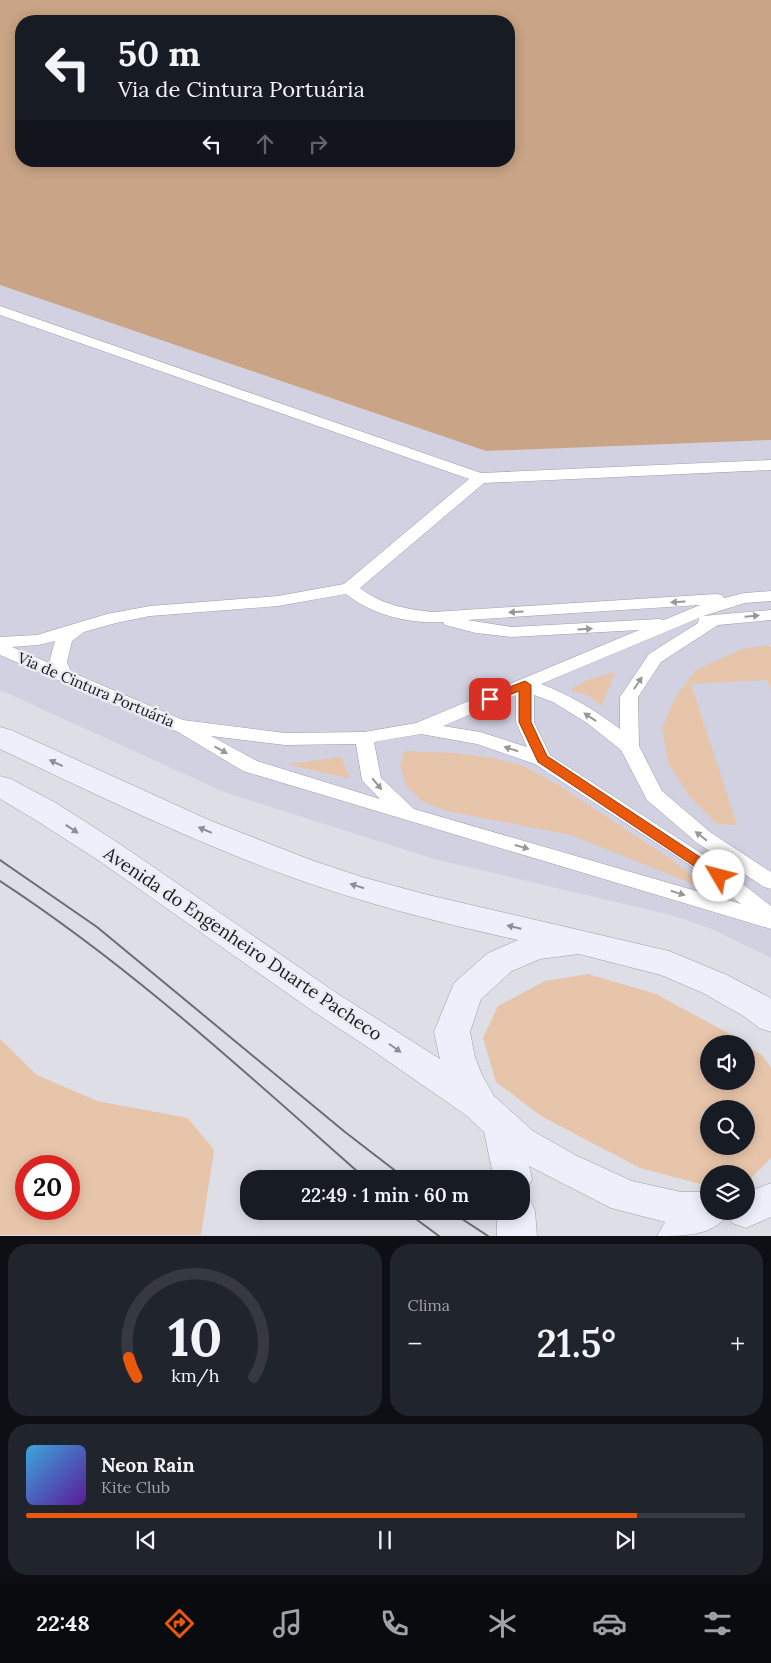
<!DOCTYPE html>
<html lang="pt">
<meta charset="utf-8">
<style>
:root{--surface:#171b24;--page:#20242c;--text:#f1f3f6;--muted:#9ea1a6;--line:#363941;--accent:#ea580c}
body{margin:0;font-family:Lora,serif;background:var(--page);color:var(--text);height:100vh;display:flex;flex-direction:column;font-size:19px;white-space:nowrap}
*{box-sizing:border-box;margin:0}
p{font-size:16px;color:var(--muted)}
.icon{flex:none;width:28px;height:28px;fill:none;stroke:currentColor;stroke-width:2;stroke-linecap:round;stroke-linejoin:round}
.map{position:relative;height:1236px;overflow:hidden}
.panel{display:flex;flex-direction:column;gap:8px;padding:8px;background:#0d0f14;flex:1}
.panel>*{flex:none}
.guide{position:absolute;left:15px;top:15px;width:500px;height:152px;border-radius:20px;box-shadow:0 2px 12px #0003;background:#171b24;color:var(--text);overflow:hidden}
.fabs{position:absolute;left:700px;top:1035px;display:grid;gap:10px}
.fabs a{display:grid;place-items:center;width:55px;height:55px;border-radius:50%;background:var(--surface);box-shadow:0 2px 12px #0003;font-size:25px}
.speed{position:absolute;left:15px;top:1155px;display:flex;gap:10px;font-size:25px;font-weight:700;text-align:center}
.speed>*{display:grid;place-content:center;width:65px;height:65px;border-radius:50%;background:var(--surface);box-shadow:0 2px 12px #0003;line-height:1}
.speed .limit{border:8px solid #d22;background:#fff;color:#111}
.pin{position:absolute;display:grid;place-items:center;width:42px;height:42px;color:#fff;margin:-21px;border-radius:10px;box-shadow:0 2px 8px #0006}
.me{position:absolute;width:55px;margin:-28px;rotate:307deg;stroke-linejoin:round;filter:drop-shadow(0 0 4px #0008)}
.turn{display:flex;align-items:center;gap:18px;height:105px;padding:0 20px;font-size:22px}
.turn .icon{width:65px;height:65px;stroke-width:2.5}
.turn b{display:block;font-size:35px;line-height:42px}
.lanes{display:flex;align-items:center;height:48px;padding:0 20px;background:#0003;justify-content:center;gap:25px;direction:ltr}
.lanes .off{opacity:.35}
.big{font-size:38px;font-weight:600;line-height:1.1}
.panel .card{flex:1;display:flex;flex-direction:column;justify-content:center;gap:8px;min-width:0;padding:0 18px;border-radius:20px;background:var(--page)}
.panel .dial{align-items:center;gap:0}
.dial svg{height:130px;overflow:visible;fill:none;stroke:var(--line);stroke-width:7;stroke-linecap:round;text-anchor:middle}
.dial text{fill:var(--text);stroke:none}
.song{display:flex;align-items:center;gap:15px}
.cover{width:60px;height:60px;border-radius:8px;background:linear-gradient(135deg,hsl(200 70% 55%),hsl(270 70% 35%))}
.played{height:5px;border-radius:2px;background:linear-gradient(90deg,var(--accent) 85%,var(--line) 85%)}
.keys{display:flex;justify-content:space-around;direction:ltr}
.heat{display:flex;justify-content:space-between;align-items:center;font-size:28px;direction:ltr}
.panel .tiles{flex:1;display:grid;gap:8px;grid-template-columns:1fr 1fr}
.card:last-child{grid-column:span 2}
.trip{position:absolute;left:240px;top:1170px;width:290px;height:50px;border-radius:20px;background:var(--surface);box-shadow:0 2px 12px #0003;font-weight:600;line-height:50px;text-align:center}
.tabs{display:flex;height:80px;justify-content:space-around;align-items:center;background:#090b0e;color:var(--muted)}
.tabs .icon{width:35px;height:35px}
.tabs .current{color:var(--accent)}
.tabs b{font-size:22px;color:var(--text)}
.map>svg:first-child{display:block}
.built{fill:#d2d1e2}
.green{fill:#e7c5aa;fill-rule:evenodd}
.water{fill:#c9a486;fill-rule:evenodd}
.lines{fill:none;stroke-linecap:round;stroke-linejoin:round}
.service-casing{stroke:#9b9ba4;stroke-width:1}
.secondary-casing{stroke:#9b9ba4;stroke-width:1}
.service{fill:#fff;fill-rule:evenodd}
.secondary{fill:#efeefb;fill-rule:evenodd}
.tram{stroke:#6c6c71;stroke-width:2}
.oneway{fill:#989899}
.oneway2{fill:#8f8e97}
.route{fill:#ea580c;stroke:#983908}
.labels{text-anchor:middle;stroke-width:5;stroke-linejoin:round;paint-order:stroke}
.street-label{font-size:15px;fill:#19191c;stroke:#ebebf4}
.near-street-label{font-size:18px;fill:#19191c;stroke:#ebebf4}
</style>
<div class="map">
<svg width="771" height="1236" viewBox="0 0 771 1236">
<rect width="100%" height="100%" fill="#dedee7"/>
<path class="built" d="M0,285l486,166 285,-11v205h-2l2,3v310l-59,-29 -41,-14 -237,-56 -210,-67 -224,-102z"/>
<path class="green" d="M769,645l2,3v41l-4,-9 -76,4 46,141 -20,-1 -27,-27 -22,-34 -6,-35 14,-32 20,-26 46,-21z
M615,672l-13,34 -15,-11 -17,-5 17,-10z
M405,751l49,2 39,5 31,8 34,19 113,74 42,33 -142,-57 -125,-24 -24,-10 -16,-15 -6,-21z
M341,757l9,22 -63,-15 53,-7z
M588,974l68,20 72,39 16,11h-35v37h37v-36l17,11 8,12v90l-20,20 -5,1v-5h-37l-1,12 -68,-18 -99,-52 -45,-34 -13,-44 15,-32 47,-25zM709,1109h37v37h-37z
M0,1039l37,36 60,26 91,17 26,32 -13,85h-201zM69,1166v43h-43v-43z"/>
<path class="water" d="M0,0h771v440l-285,11 -486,-166zM21,21h488v140h-488z"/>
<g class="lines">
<defs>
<path id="service" d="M0,306l481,167 290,-13v10l-287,13 -124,105c22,17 45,21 73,24l283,-18 6,1 2,3 20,-5 27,-2v10l-26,2 -42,13 68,-6v10l-53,5 -57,37 -23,35 1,49 23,45 48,41 61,40v17l-7,-2 -68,-45 -49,-42 -26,-50 -34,-27 -34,-21 -19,-7v27l16,33 163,106 58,45v23l-528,-158 -65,-39 -178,-77v-18l37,-2 70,-21 43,-8 128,-10 66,-12 125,-105 -469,-164zM346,594c27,21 62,30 97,28l2,3 31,8 36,4 127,-7 -223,93 -52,9 -79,1 -102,-13 -112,-48 -4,-10 5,-21 12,-9 32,-9 34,-7 128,-10zM700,605l-36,15 -5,-1 -147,8 -45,-7zM699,618l-1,5 -49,31 -29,43v32c-25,-19 -50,-34 -79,-45zM55,641l-6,22 -37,-16 26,-2zM516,695v27l11,25 -47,-15 -37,-6zM421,734l56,10 58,20 164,107 42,33 -327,-95 -33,-31 -7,-36zM211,736l74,9 71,-1 6,36 18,19 -123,-38z"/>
<path id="secondary" d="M0,727l11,3 198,90 102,40 51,17 62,17 245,57 58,24 42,22 2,2v33l-12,-4 -14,-11 -42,-24 -42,-18 -82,-21 -39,5 -28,12 -31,28 -11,33 5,25 7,18 12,21 39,35 44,25 55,25 49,11h28v19h37v-18l25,-10v34l-25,11 -14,-5 -4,-9c-14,22 -44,22 -71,22l8,-14 -54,-14 -82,-42 3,13 -5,11 -6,2v-13h-27l-10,-47 -17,-16 -95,-66 -58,-38 -216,-152 -64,-41 -34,-20v-23l11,3 45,24 64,41 218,150 102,65 -6,-27 20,-49 34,-30 30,-13c-78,-17 -155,-37 -230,-64 -99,-36 -193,-82 -288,-127z
M521,1196l9,3 5,12 2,25h-40v-25h24z"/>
</defs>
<use href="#service" class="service-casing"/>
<use href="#secondary" class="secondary-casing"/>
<use href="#service" class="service"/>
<use href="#secondary" class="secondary"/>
<path class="tram" d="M0,860l97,67 248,205 61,47
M0,881c132,86 248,194 366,298
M405,1211l34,25
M450,1211l38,25"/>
</g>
<defs><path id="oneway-solid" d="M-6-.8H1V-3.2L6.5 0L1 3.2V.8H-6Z" transform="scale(1.25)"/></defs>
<g class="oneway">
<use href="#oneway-solid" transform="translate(678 602) rotate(176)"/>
<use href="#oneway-solid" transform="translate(516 612) rotate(176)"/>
<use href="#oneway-solid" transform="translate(752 616) rotate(-5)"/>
<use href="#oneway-solid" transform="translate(585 629) rotate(-4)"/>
<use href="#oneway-solid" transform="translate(638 683) rotate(-56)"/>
<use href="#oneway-solid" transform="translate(590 717) rotate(-147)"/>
<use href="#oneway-solid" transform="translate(511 749) rotate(-162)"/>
<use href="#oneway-solid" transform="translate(221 750) rotate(29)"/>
<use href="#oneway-solid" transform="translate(377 784) rotate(50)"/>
<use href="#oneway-solid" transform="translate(701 836) rotate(-142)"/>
<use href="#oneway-solid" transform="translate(522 847) rotate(16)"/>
<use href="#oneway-solid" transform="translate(678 893) rotate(17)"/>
</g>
<g class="oneway2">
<use href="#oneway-solid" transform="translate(56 763) rotate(-155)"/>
<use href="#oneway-solid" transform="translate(72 829) rotate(33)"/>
<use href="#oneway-solid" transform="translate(205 830) rotate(-157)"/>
<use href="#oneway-solid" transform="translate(357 886) rotate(-162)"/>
<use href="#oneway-solid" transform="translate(514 927) rotate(-167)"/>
<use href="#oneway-solid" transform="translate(395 1048) rotate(35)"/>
</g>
<path class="route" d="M525,681l6,4v37l16,34 177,117 2,3 -2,4h-9l-177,-118 -19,-40v-31l-29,12 -6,-4 2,-3z"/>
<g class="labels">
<g class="street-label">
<text transform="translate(96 690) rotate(23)" y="5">Via de Cintura Portuária</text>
</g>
<g class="near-street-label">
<text transform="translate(243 944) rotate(34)" y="6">Avenida do Engenheiro Duarte Pacheco</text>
</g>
</g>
</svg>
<div class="fabs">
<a><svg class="icon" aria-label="sound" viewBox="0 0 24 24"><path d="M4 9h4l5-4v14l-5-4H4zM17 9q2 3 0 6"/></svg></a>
<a><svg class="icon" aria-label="search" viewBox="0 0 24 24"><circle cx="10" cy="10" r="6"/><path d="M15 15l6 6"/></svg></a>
<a><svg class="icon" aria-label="layers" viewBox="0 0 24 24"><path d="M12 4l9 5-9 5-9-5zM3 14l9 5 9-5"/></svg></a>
</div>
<div class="speed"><div class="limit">20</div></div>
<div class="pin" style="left:490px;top:699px;background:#d93025"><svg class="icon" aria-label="arrive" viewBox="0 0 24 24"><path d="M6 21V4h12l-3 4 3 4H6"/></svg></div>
<svg class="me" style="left:719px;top:876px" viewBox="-20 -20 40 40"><circle r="19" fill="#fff"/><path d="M0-13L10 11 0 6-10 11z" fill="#ea580c"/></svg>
<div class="trip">22:49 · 1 min · 60 m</div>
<div class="guide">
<div class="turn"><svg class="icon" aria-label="left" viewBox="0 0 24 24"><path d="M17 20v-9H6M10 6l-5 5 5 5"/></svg><div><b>50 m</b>Via de Cintura Portuária</div></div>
<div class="lanes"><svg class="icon" aria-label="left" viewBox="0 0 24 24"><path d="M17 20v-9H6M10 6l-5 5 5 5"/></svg><svg class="icon off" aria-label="ahead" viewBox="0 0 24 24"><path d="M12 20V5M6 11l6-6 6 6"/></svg><svg class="icon off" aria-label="right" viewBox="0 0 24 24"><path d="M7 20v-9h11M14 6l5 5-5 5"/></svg></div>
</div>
</div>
<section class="panel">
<div class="tiles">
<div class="card dial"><svg viewBox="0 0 100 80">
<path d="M14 69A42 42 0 1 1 86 69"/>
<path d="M14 69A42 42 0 0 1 9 57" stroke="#ea580c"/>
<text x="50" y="56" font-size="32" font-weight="700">10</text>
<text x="50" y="72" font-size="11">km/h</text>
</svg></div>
<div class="card"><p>Clima</p>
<div class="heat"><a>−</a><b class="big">21.5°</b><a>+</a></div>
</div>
<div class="card">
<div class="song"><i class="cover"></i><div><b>Neon Rain</b><p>Kite Club</p></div></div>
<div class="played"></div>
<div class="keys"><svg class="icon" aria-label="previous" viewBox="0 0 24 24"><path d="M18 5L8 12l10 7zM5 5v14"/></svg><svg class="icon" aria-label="pause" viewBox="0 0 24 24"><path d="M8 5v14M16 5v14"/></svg><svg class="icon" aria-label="next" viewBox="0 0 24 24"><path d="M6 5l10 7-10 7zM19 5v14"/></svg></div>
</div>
</div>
</section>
<nav class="tabs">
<b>22:48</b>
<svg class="icon current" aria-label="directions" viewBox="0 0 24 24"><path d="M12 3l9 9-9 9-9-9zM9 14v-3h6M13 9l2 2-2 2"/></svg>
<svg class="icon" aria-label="music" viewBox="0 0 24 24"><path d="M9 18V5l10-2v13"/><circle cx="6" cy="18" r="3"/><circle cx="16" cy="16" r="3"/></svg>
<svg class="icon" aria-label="phone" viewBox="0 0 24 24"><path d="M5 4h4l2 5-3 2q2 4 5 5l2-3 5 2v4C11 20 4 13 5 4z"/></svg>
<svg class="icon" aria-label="climate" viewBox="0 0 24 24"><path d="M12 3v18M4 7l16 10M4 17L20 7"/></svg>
<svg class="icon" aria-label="car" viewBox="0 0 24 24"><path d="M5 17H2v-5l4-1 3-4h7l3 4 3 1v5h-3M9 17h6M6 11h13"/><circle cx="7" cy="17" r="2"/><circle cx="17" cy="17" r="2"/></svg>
<svg class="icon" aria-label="filters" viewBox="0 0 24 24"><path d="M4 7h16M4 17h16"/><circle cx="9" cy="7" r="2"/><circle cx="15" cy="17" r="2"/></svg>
</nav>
